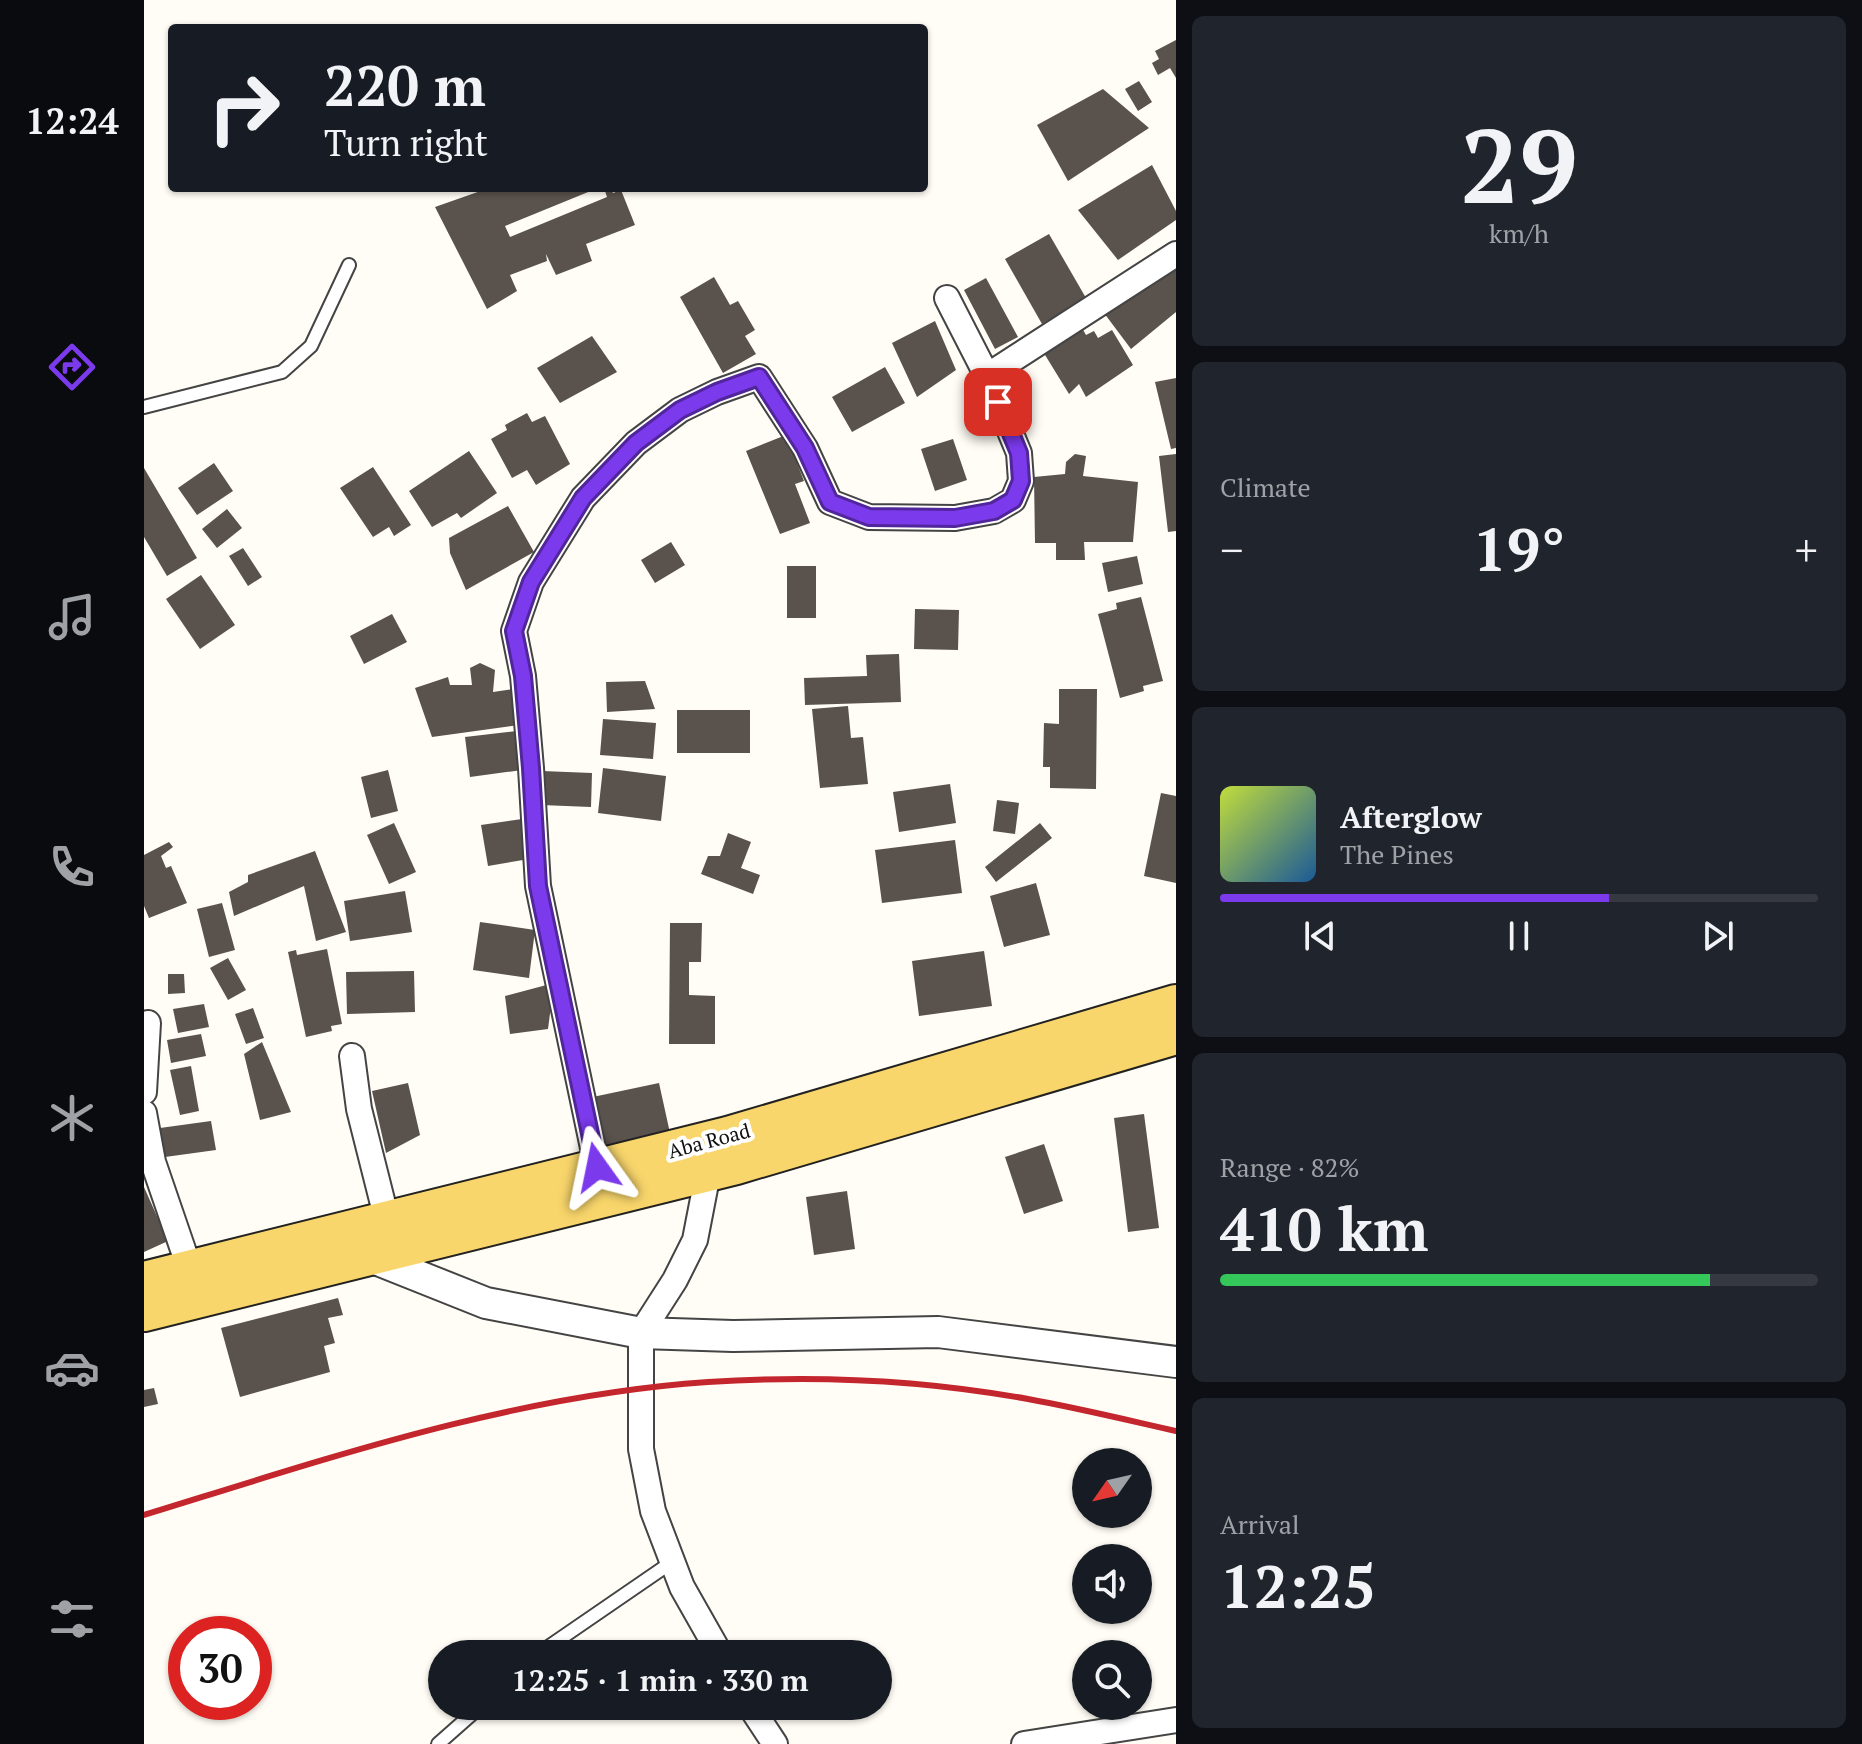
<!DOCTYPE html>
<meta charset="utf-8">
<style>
:root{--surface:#171b24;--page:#20242c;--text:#f1f3f6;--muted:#9ea1a6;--line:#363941;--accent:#7c3aed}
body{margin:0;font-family:"PT Serif",serif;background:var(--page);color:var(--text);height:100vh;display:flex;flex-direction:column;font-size:30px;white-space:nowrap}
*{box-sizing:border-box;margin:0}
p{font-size:26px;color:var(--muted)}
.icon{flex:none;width:44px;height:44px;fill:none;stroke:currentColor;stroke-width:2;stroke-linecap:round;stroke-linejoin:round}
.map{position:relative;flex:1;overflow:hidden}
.details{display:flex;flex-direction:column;gap:16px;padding:16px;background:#0d0f14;width:686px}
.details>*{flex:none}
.hud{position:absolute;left:24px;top:24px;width:760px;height:168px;border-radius:8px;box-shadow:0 2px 6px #0004;background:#171b24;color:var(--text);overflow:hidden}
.needle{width:52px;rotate:236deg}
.controls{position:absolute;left:928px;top:1448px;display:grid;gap:16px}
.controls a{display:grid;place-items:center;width:80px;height:80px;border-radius:50%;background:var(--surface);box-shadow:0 2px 6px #0004;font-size:40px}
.speed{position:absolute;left:24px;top:1616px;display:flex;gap:16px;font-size:40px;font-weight:700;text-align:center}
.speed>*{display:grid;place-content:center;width:104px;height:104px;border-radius:50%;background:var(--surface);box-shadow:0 2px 6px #0004;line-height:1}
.speed .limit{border:12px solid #d22;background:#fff;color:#111}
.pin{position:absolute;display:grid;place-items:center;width:68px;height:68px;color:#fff;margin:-34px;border-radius:16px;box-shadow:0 4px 12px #0006}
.me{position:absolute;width:88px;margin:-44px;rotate:348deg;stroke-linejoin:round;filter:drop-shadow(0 0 6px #0008)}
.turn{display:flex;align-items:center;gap:28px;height:168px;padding:0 24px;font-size:36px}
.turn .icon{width:104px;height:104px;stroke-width:2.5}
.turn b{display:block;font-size:56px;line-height:68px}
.big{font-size:60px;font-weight:700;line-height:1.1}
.details .tile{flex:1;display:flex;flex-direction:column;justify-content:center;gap:12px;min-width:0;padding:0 28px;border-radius:12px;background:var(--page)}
.details .dial{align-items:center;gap:0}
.dial b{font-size:104px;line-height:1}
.song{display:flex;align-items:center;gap:24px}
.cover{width:96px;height:96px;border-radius:12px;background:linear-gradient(135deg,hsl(70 70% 55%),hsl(210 70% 35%))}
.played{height:8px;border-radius:4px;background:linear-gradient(90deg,var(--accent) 65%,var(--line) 65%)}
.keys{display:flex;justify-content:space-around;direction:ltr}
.heat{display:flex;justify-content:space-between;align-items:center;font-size:44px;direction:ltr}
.charge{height:12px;border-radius:6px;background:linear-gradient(90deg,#34c759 82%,var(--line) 0)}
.trip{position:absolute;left:284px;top:1640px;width:464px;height:80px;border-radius:40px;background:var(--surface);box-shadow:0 2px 6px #0004;font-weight:700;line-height:80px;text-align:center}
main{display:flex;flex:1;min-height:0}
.tab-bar{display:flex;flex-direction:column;width:144px;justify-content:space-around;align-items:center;background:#090b0e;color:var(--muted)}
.tab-bar .icon{width:56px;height:56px}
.tab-bar .selected{color:var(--accent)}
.tab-bar b{font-size:36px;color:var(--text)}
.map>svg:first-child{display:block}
.building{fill:#5a524d}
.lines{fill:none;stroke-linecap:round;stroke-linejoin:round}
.service-casing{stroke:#444;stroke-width:16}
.minor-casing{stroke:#444;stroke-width:28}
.tertiary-casing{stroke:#444;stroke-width:34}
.primary-casing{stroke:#222;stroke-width:42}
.service{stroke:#fff;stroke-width:12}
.minor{stroke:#fff;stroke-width:24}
.tertiary{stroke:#fff;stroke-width:30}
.primary{stroke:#f9d66b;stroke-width:38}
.rail{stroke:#c4262e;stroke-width:6}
.route-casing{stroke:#51269a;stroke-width:20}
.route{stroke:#7c3aed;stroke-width:14}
.labels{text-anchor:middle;stroke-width:8;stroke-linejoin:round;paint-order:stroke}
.street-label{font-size:20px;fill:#111;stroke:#fff}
</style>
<main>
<nav class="tab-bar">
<b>12:24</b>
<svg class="icon selected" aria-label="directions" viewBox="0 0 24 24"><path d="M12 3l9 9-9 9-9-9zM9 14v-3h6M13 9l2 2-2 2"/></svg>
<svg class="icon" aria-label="music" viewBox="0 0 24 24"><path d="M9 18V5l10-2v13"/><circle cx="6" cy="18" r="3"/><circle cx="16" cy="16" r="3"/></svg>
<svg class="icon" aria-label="phone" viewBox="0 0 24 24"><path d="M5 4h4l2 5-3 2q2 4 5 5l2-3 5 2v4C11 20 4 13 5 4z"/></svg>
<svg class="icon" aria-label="climate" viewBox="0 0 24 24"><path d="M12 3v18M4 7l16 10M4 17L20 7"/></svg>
<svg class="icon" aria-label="car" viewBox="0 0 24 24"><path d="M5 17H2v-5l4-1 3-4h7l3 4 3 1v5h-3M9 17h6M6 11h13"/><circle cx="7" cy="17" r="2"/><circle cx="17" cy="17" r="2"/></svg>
<svg class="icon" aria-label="filters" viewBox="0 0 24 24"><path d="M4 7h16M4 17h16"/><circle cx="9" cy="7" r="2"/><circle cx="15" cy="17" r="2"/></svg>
</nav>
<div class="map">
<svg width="1032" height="1744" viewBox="0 0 1032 1744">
<rect width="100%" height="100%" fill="#fffdf5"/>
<path class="building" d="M1032,40v38l-6,-10 -12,7 -6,-12 7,-4 -4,-8z
M995,81l13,21 -14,9 -13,-22z
M959,89l46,39 -81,53 -31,-56z
M1008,165l24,46v9l-58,40 -40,-50z
M345,188h109l-93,38 5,11 97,-40 -3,-9h7l2,5 8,-3 14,35 -49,19 6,17 -36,14 -10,-21 1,7 -37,14 7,16 -30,18 -52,-102z
M905,234l37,64 -44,26 -37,-65z
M1032,262v50l-45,37 -27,-36z
M570,277l16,28 8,-4 17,29 -10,6 11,18 -33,19 -43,-76z
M842,278l32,59 -23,12 -31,-59z
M791,321l21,49 -39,27 -25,-54z
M938,328l4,7 8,-4 4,7 14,-8 21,35 -47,32 -7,-13 -10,10 -27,-44z
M448,336l25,36 -57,31 -23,-35z
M741,367l20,36 -53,29 -20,-35z
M1032,378v70l-5,1 -16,-67z
M383,413l5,9 13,-6 25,48 -34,21 -9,-15 -15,8 -21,-39 16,-9 -2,-5z
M642,435l18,46 -9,3 15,39 -30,11 -34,-83z
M809,439l14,41 -32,11 -14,-42z
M325,451l28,42 -36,25 -4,-5 -25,14 -23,-36z
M931,454l11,2 -3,20 55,6 -5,60h-49l1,18h-29v-17h-21l-1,-66 31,-3 1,-12z
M1032,454v77l-8,1 -9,-76z
M70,463l19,28 -36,24 -19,-27z
M229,467l38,58 -17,11 -5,-9 -16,10 -33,-49z
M0,468l53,90 -30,18 -23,-39z
M364,506l26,46 -68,38 -16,-37 -1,-15z
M83,509l15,19 -25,20 -15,-19z
M527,542l14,23 -30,18 -14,-23z
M99,548l19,29 -14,9 -19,-30z
M993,556l6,28 -35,8 -6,-29z
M643,566h29v52h-29z
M57,575l34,50 -35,24 -34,-50z
M997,597l22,84 -20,5 1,5 -24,7 -22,-84 19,-5 -1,-6z
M771,609l44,1 -1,40 -44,-1z
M248,614l15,28 -43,22 -14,-28z
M755,654l2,48 -96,3 -1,-27 63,-2 -1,-21z
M336,663l15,7 -2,22 21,-3 5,36 -87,12 -17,-49 33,-11 2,8h22l-2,-17z
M501,681l10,28 -48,3 -1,-30z
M915,689h38l-1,100 -46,-1v-21h-7l1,-44 15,1z
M704,706l3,32 12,-1 5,47 -48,4 -8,-79z
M533,710h73v43h-73z
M459,719l53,4 -3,36 -53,-4z
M373,731l5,39 -52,7 -5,-40z
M459,768l63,8 -5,45 -63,-8z
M244,770l10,41 -27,7 -10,-41z
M398,771l50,2 -1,34 -50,-2z
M806,784l6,39 -57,9 -6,-40z
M1017,793l15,3v87l-32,-7z
M853,800l22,3 -4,31 -22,-3z
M378,819l7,40 -41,7 -7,-41z
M250,823l22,49 -27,12 -22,-49z
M896,823l12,15 -56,44 -11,-15z
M584,833l23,9 -10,26 19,7 -7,19 -52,-20 7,-18h12z
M811,840l7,53 -80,10 -7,-53z
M25,842l4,5 -12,9 5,12 5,-2 16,37 -38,15 -5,-12v-51z
M171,851l31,81 -30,9 -12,-55 -70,30 -5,-24 19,-10v-7z
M892,883l14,52 -46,12 -14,-51z
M261,891l7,41 -62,9 -6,-40z
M78,903l13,47 -26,7 -12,-48z
M336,922l55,8 -6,48 -56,-8z
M526,923h32l-1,39h-12v33l26,1v48h-46z
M183,949l15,75 -11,2 1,5 -26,6 -18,-85 8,-2 1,5z
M840,951l8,55 -73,10 -7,-55z
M84,958l18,32 -18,10 -18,-32z
M270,971l1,41 -68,2 -1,-42z
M24,974h16l1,19 -17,1z
M410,983l-6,46 -38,5 -5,-38z
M60,1004l5,23 -31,6 -5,-24z
M109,1008l11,30 -18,6 -11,-30z
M57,1034l5,22 -35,7 -4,-23z
M118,1042l29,70 -31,8 -16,-66z
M47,1066l8,45 -19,4 -10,-45z
M264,1083l12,52 -34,18 -14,-62z
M515,1083l11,50 -71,15 -11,-50z
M1000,1114l15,114 -31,4 -14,-114z
M67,1121l5,29 -51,7 -5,-29z
M900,1144l19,57 -39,13 -19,-57z
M0,1187l24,54 -24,11z
M703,1191l8,58 -41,6 -8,-58z
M194,1298l5,17 -15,3 7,25 -11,3 6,26 -90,25 -19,-69z
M10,1388l4,16 -14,3v-17z"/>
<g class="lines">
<defs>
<path id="service" d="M0,407l138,-35 29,-26 38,-81
M394,1654l134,-92
M294,1744l43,-38"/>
<path id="minor" d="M843,376l189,-122
M208,1056l7,53 28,111
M0,1092l4,-69
M0,1113l9,49 37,108
M453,1167l-59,-281 -7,-118 -8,-92 -9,-45 17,-49 52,-84 53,-55 44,-33 37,-18 42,-15 46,71 25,54 39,15 86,1 39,-7 19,-11 8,-19 -2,-28 -32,-77 -40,-78
M564,1173l-13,67 -20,40 -34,53v116l12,62 29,76 38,67
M606,1706l25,38
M880,1744l152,-24"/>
<path id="tertiary" d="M224,1256l118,47 155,30 92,3 205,-4 238,30"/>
<path id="primary" d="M0,1281l584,-145 448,-132
M0,1312l592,-147 440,-130"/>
</defs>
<use href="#service" class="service-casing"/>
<use href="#minor" class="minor-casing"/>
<use href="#tertiary" class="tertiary-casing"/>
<use href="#primary" class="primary-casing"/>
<use href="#service" class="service"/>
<use href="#minor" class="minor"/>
<use href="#tertiary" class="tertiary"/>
<use href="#primary" class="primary"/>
<path class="rail" d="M0,1515c185,-57 370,-120 564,-133 106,-7 216,-2 320,17 50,9 99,21 148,32"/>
</g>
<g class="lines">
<defs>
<path id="route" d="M453,1167l-59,-281 -7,-118 -8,-92 -9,-45 17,-49 52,-84 53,-55 44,-33 37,-18 42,-15 46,71 25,54 39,15 86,1 39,-7 19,-11 8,-19 -2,-28 -21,-51"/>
</defs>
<use href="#route" class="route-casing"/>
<use href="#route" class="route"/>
</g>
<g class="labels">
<g class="street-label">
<text transform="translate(565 1141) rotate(-15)" y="7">Aba Road</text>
</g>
</g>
</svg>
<div class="controls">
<a><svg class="needle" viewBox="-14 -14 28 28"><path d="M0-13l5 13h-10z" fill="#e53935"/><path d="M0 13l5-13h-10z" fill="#9ea1a6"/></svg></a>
<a><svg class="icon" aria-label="sound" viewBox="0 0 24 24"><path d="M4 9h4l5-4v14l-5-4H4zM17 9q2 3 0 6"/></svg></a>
<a><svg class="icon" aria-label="search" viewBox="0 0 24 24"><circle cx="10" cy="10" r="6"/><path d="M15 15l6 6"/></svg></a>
</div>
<div class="speed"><div class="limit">30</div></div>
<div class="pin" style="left:854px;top:402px;background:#d93025"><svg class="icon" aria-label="arrive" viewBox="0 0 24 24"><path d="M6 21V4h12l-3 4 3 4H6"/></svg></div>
<svg class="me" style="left:453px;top:1167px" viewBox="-20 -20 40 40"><path d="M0-17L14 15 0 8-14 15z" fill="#7c3aed" stroke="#fff" stroke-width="4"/></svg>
<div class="trip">12:25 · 1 min · 330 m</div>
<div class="hud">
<div class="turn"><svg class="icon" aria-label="right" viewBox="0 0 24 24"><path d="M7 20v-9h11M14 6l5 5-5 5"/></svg><div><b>220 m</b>Turn right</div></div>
</div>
</div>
<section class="details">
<div class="tile dial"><b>29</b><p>km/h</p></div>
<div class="tile"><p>Climate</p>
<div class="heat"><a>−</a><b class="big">19°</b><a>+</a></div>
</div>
<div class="tile">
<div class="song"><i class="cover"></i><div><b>Afterglow</b><p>The Pines</p></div></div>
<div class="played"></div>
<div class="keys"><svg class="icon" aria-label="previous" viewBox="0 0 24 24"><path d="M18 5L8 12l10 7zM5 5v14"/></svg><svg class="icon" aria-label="pause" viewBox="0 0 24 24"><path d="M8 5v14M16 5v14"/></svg><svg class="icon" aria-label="next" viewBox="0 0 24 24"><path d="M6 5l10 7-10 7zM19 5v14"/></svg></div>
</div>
<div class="tile"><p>Range · 82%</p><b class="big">410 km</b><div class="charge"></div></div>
<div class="tile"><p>Arrival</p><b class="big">12:25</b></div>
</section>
</main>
